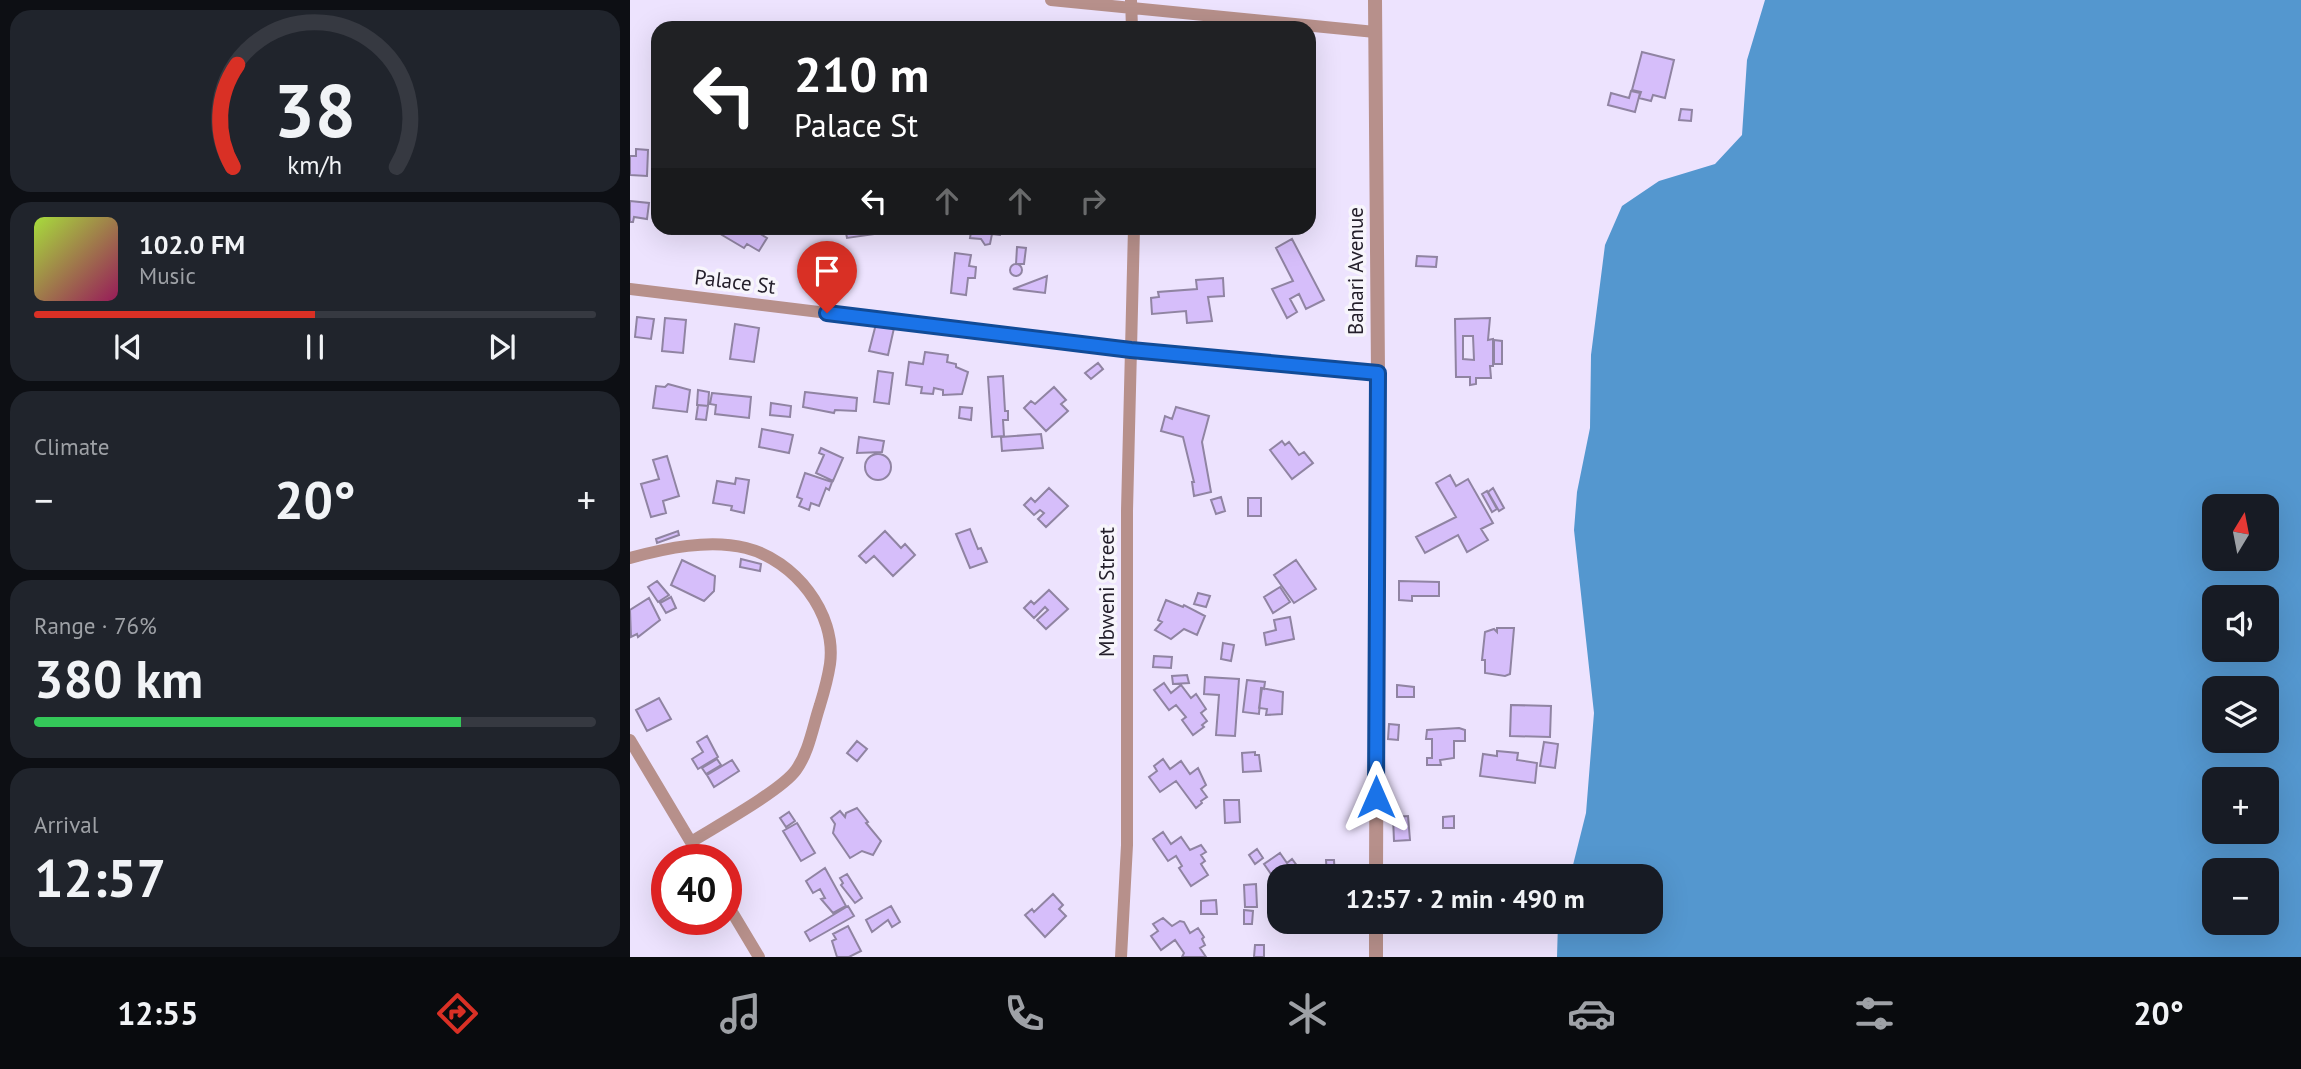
<!DOCTYPE html>
<meta charset="utf-8">
<style>
:root{--surface:#171b24;--page:#20242c;--text:#f1f3f6;--muted:#9ea1a6;--line:#363941;--accent:#d93025}
body{margin:0;font-family:"PT Sans",sans-serif;background:var(--page);color:var(--text);height:100vh;display:flex;flex-direction:column;font-size:26px;white-space:nowrap}
*{box-sizing:border-box;margin:0}
p{font-size:23px;color:var(--muted)}
.icon{flex:none;width:38px;height:38px;fill:none;stroke:currentColor;stroke-width:2;stroke-linecap:round;stroke-linejoin:round}
.map{position:relative;flex:1;overflow:hidden}
.sheet{display:flex;flex-direction:column;gap:10px;padding:10px;background:#0d0f14;width:630px}
.sheet>*{flex:none}
.banner{position:absolute;left:21px;top:21px;width:665px;height:214px;border-radius:21px;box-shadow:0 7px 28px #0002;background:#202124;color:#fff;overflow:hidden}
.needle{width:46px;rotate:10deg}
.controls{position:absolute;left:1572px;top:494px;display:grid;gap:14px}
.controls a{display:grid;place-items:center;width:77px;height:77px;border-radius:14px;background:var(--surface);box-shadow:0 7px 28px #0002;font-size:35px}
.speed{position:absolute;left:21px;top:844px;display:flex;gap:14px;font-size:35px;font-weight:700;text-align:center}
.speed>*{display:grid;place-content:center;width:91px;height:91px;border-radius:50%;background:var(--surface);box-shadow:0 7px 28px #0002;line-height:1}
.speed .limit{border:10px solid #d22;background:#fff;color:#111}
.pin{position:absolute;display:grid;place-items:center;width:60px;height:60px;color:#fff;margin:-72px -30px;border-radius:50% 50% 50% 0;rotate:-45deg;box-shadow:0 0 7px #0007}
.pin .icon{rotate:45deg}
.me{position:absolute;width:77px;margin:-38px;rotate:0deg;stroke-linejoin:round;filter:drop-shadow(0 0 5px #0008)}
.turn{display:flex;align-items:center;gap:24px;height:147px;padding:0 28px;font-size:32px}
.turn .icon{width:91px;height:91px;stroke-width:2.5}
.turn b{display:block;font-size:49px;line-height:60px}
.lanes{display:flex;align-items:center;height:66px;padding:0 28px;background:#0003;justify-content:center;gap:35px;direction:ltr}
.lanes .off{opacity:.35}
.big{font-size:52px;font-weight:600;line-height:1.1}
.sheet .widget{flex:1;display:flex;flex-direction:column;justify-content:center;gap:10px;min-width:0;padding:0 24px;border-radius:21px;background:var(--page)}
.sheet .dial{align-items:center;gap:0}
.dial svg{height:182px;overflow:visible;fill:none;stroke:var(--line);stroke-width:7;stroke-linecap:round;text-anchor:middle}
.dial text{fill:var(--text);stroke:none}
.song{display:flex;align-items:center;gap:21px}
.cover{width:84px;height:84px;border-radius:10px;background:linear-gradient(135deg,hsl(80 70% 55%),hsl(330 70% 35%))}
.played{height:7px;border-radius:4px;background:linear-gradient(90deg,var(--accent) 50%,var(--line) 50%)}
.keys{display:flex;justify-content:space-around;direction:ltr}
.heat{display:flex;justify-content:space-between;align-items:center;font-size:38px;direction:ltr}
.charge{height:10px;border-radius:5px;background:linear-gradient(90deg,#34c759 76%,var(--line) 0)}
.trip{position:absolute;left:637px;top:864px;width:396px;height:70px;border-radius:21px;background:var(--surface);box-shadow:0 7px 28px #0002;font-weight:600;line-height:70px;text-align:center}
.dock{display:flex;height:112px;justify-content:space-around;align-items:center;background:#090b0e;color:var(--muted)}
.dock .icon{width:49px;height:49px}
.dock .selected{color:var(--accent)}
.dock b{font-size:32px;color:var(--text)}
main{display:flex;flex:1;min-height:0}
.map>svg:first-child{display:block}
.water{fill:#5497cf;fill-rule:evenodd}
.building{fill:#d6befa;stroke:#9084a2;stroke-width:2;fill-rule:evenodd}
.lines{fill:none;stroke-linecap:round;stroke-linejoin:round}
.minor{stroke:#b7908b;stroke-width:12}
.tertiary{stroke:#b7908b;stroke-width:14}
.route-casing{stroke:#114b97;stroke-width:18}
.route{stroke:#1a73e8;stroke-width:12}
.labels{text-anchor:middle;stroke-width:7;stroke-linejoin:round;paint-order:stroke}
.street-label{font-size:21px;fill:#231e2a;stroke:#f7f5fb}
</style>
<main>
<section class="sheet">
<div class="widget dial"><svg viewBox="0 0 100 80">
<path d="M14 69A42 42 0 1 1 86 69"/>
<path d="M14 69A42 42 0 0 1 16 24" stroke="#d93025"/>
<text x="50" y="56" font-size="32" font-weight="700">38</text>
<text x="50" y="72" font-size="11">km/h</text>
</svg></div>
<div class="widget">
<div class="song"><i class="cover"></i><div><b>102.0 FM</b><p>Music</p></div></div>
<div class="played"></div>
<div class="keys"><svg class="icon" aria-label="previous" viewBox="0 0 24 24"><path d="M18 5L8 12l10 7zM5 5v14"/></svg><svg class="icon" aria-label="pause" viewBox="0 0 24 24"><path d="M8 5v14M16 5v14"/></svg><svg class="icon" aria-label="next" viewBox="0 0 24 24"><path d="M6 5l10 7-10 7zM19 5v14"/></svg></div>
</div>
<div class="widget"><p>Climate</p>
<div class="heat"><a>−</a><b class="big">20°</b><a>+</a></div>
</div>
<div class="widget"><p>Range · 76%</p><b class="big">380 km</b><div class="charge"></div></div>
<div class="widget"><p>Arrival</p><b class="big">12:57</b></div>
</section>
<div class="map">
<svg width="1671" height="957" viewBox="0 0 1671 957">
<rect width="100%" height="100%" fill="#ede3fe"/>
<path class="water" d="M1135,0h536v957h-744l1,-35h92v-45h-80l16,-64 8,-100 -20,-183 3,-38 13,-64 1,-73 14,-110 17,-39 37,-25 56,-17 27,-29 5,-75zM1584,506h52v52h-52zM1584,597h52v52h-52zM1584,688h52v52h-52zM1584,779h52v52h-52zM1584,870h52v52h-52z"/>
<path class="building" d="M1012,52l32,8 -9,38 -12,-3 -2,6 -12,-3 2,-6 -9,-2z
M1001,91l9,2 -5,19 -27,-7 3,-12 18,5z
M1051,109l11,1 -1,11 -12,-1z
M6,149l12,1 -1,26 -17,-1v-19h6z
M0,201l19,2 -2,16 -13,-2 -1,5h-3z
M90,228h40l-3,4 10,6 -8,13 -12,-7 -3,4 -27,-16z
M215,228h29l1,6 -28,4z
M330,228h41l-1,7 -8,-1 -2,10 -5,1 -4,-6 -11,-1 1,-6 -11,-2z
M662,239l32,61 -18,9 -7,-15 -9,5 7,13 -10,6 -15,-29 21,-8 -17,-33z
M387,247l9,1 -2,16h-8z
M325,253l16,2 -2,11 7,1 -1,11h-7l-2,17 -15,-2z
M787,256l20,1 -1,10 -20,-1z
M380 270a6 6 0 1 1 12 0a6 6 0 1 1-12 0Z
M417,276l-2,17 -32,-4z
M593,278l1,18 -16,1 4,24 -25,2 -1,-12 -34,3 -1,-16 8,-1 -1,-5 39,-3 -1,-9z
M7,317l17,2 -3,20 -16,-2z
M35,318l21,2 -3,33 -21,-2z
M860,318l-2,22 5,-1v27h-3l1,12h-15v6l-6,1v-8h-14l-1,-58zM833,336h10l1,24 -11,-1z
M105,324l24,4 -5,34 -24,-3z
M246,324l18,4 -6,27 -19,-4z
M864,340l8,1v23h-8z
M295,352l23,3 -1,7 9,2v3l12,5 -6,22 -19,1v-5l-9,-2 -1,6 -12,-1 1,-6 -16,-2 3,-23 14,2z
M468,363l5,6 -12,10 -6,-6z
M248,371l15,2 -4,31 -15,-2z
M373,376l2,35h3v9h-5l1,16 -12,1 -4,-60z
M38,384l22,6 -3,22 -34,-4 3,-22 9,1z
M424,387l12,13 -5,4 7,7 -22,20 -22,-23 7,-7 4,3z
M68,390l11,2 -1,14 -11,-1z
M175,392l52,6 -1,13 -21,-1 -1,3 -31,-6z
M82,393l39,4 -2,21 -34,-4 1,-9 -6,-1z
M141,403l20,3 -1,11 -20,-2z
M68,405l10,1 -2,14 -10,-1z
M330,407l12,1 -1,12 -12,-2z
M546,407l33,9 -7,26 9,50 -17,4 -2,-14h2l-11,-45 -22,-6 4,-15 7,3z
M132,429l31,6 -4,18 -30,-6z
M411,434l2,14 -41,3 -1,-14z
M229,437l25,4 -2,11 -25,1z
M652,441l3,4 4,-3 10,13 5,-3 9,11 -21,16 -22,-29z
M191,448l22,10 -10,23 -17,-8 8,-18 -5,-2z
M235 467a13 13 0 1 1 26 0a13 13 0 1 1-26 0Z
M37,456l12,40 -16,5 3,12 -15,4 -10,-33 18,-5 -6,-19z
M175,473l27,9 -3,8 -3,-2 -7,18 -8,-3 -2,7 -10,-4 3,-7 -5,-2z
M820,475l6,11 12,-7 25,44 -12,6 7,11 -21,12 -9,-17 -33,18 -9,-16 40,-20 -20,-34z
M106,478l13,2 -5,33 -13,-3 1,-4 -19,-3 4,-22 18,3z
M419,488l19,18 -22,21 -8,-8 6,-6 -4,-3 -6,5 -10,-10 7,-7 4,4z
M863,488l11,20 -5,3 -11,-19z
M857,491l10,18 -5,3 -10,-18z
M591,497l4,14 -9,3 -5,-14z
M618,498h13v18h-13z
M340,529l8,20 3,-1 6,14 -17,6 -14,-34z
M48,531l1,4 -22,8 -1,-4z
M255,531l16,17 4,-4 10,11 -22,21 -19,-20 -8,7 -7,-7z
M111,559l20,5 -1,7 -20,-4z
M52,560l33,16 -1,15 -10,10 -33,-16z
M666,560l20,29 -22,14 -20,-28z
M27,581l12,14 -11,7 -10,-15z
M769,581l40,1v14h-27v5l-13,-1z
M650,587l10,15 -17,11 -9,-16z
M419,590l19,19 -22,20 -9,-9 11,-10 -3,-3 -11,11 -10,-10 7,-7 3,3z
M568,593l12,3 -4,11 -12,-3z
M41,597l5,11 -10,5 -6,-10z
M19,598l11,22 -22,17 -1,-3 -6,3 -1,-27z
M536,600l17,7 1,-2 21,11 -8,19 -13,-6 -13,10 -16,-9 7,-8 -4,-2z
M660,617l4,22 -28,6 -2,-12 12,-3 -2,-10z
M867,628h17l-4,46 -5,2 -20,-3v-13h-3l3,-28 9,-3 3,3z
M593,643l11,2 -3,16 -10,-2z
M524,656l18,1 -1,11 -18,-1z
M557,675l2,8 -16,1 -1,-8z
M575,677l34,2 -4,57 -19,-1 3,-40 -15,-1z
M617,680l18,2 -1,7 -3,-1 -2,26 -16,-2z
M534,683l7,10 10,-8 10,13 5,-4 10,15 -5,4 6,8 -5,4 2,2 -11,8 -11,-15 4,-3 -10,-12 -7,5 -15,-20z
M767,685l17,2v10h-17z
M632,688l21,4 -1,22 -16,1 1,-6 -8,-1z
M29,698l12,21 -24,12 -11,-21z
M881,705l40,1 -1,31 -40,-1z
M759,724l10,1 -1,15 -10,-1z
M829,728l6,2v11h-11v17l-14,2 1,5h-14v-7h5v-19h-6l1,-9z
M77,736l11,21 -20,12 -6,-10 11,-7 -6,-10z
M227,741l10,8 -10,12 -10,-8z
M914,742l14,2 -3,24 -15,-2z
M867,751l21,2 -1,7 20,3 -2,20 -55,-7 3,-22 14,2z
M625,752v3h4l2,16 -18,1 -1,-19z
M87,759l4,6 -15,9 -4,-6z
M533,759l7,10 11,-8 9,13 8,-6 8,17 -5,4 6,8 -6,4 1,2 -6,5 -20,-27 -16,11 -11,-15 8,-6 -3,-5z
M102,760l7,11 -25,16 -7,-12z
M594,800h15l1,22 -15,1z
M227,808l11,14 -2,1 15,18 -8,14 -11,-4 -12,7 -17,-25 2,-9 -4,-6 9,-7 5,6 1,-4z
M159,812l6,9 -9,6 -6,-9z
M778,816l2,24 -16,1 -1,-24z
M824,816v12h-11v-11z
M167,823l18,30 -14,8 -18,-30z
M533,832l8,12 10,-7 9,13 11,-5 5,7 -5,3 4,6 -4,3 7,11 -17,11 -12,-18 3,-2 -6,-10 -8,5 -15,-22z
M627,849l6,9 -8,6 -6,-9z
M650,853l7,10 5,-4 12,16 4,2h-29v28l-10,-15 9,-6 -14,-20z
M696,860h8l1,17h-8z
M195,868l21,38 -13,7 -12,-14 4,-1 -5,-9 -7,4 -7,-12z
M217,874l15,24 -7,5 -14,-18 2,-2 -3,-5z
M626,884l1,23h-12l-1,-22z
M423,894l10,11 -4,4 7,7 -21,21 -20,-22 7,-6 2,3z
M586,900l1,14h-16v-13z
M218,906l6,10 -44,25 -5,-9z
M261,906l9,16 -8,5 -4,-7 -16,12 -6,-12z
M614,910l9,1 -1,13h-8z
M533,918l9,8 8,-5 4,1 6,11 8,-5 6,9 -2,2 3,6 -5,3 6,9h-24l2,-4 -9,-13 -14,10 -10,-14 7,-5 -5,-7z
M218,926l13,25 -12,6h-12l-5,-16 4,-2 -3,-5z
M625,945h9v12h-10z"/>
<g class="lines">
<path class="minor" d="M421,0l324,32
M501,0l1,28
M0,289l501,61 247,23
M0,558c36,-10 79,-19 116,-10 48,12 91,65 84,116 -2,13 -6,28 -10,41 -7,21 -11,47 -24,65 -14,20 -81,57 -105,72
M0,740l71,119
M96,902l33,55
M491,957l6,-112v-334l7,-283"/>
<path class="tertiary" d="M745,0l3,373 -2,504
M746,922v35"/>
</g>
<g class="lines">
<defs>
<path id="route" d="M197,313l304,37 247,23 -2,424"/>
</defs>
<use href="#route" class="route-casing"/>
<use href="#route" class="route"/>
</g>
<g class="labels">
<g class="street-label">
<text transform="translate(726 271) rotate(-90)" y="7">Bahari Avenue</text>
<text transform="translate(105 282) rotate(7)" y="7">Palace St</text>
<text transform="translate(477 592) rotate(-90)" y="7">Mbweni Street</text>
</g>
</g>
</svg>
<div class="controls">
<a><svg class="needle" viewBox="-14 -14 28 28"><path d="M0-13l5 13h-10z" fill="#e53935"/><path d="M0 13l5-13h-10z" fill="#9ea1a6"/></svg></a>
<a><svg class="icon" aria-label="sound" viewBox="0 0 24 24"><path d="M4 9h4l5-4v14l-5-4H4zM17 9q2 3 0 6"/></svg></a>
<a><svg class="icon" aria-label="layers" viewBox="0 0 24 24"><path d="M12 4l9 5-9 5-9-5zM3 14l9 5 9-5"/></svg></a>
<a>+</a>
<a>−</a>
</div>
<div class="speed"><div class="limit">40</div></div>
<div class="pin" style="left:197px;top:313px;background:#d93025"><svg class="icon" aria-label="arrive" viewBox="0 0 24 24"><path d="M6 21V4h12l-3 4 3 4H6"/></svg></div>
<svg class="me" style="left:746px;top:797px" viewBox="-20 -20 40 40"><path d="M0-17L14 15 0 8-14 15z" fill="#1a73e8" stroke="#fff" stroke-width="4"/></svg>
<div class="trip">12:57 · 2 min · 490 m</div>
<div class="banner">
<div class="turn"><svg class="icon" aria-label="left" viewBox="0 0 24 24"><path d="M17 20v-9H6M10 6l-5 5 5 5"/></svg><div><b>210 m</b>Palace St</div></div>
<div class="lanes"><svg class="icon" aria-label="left" viewBox="0 0 24 24"><path d="M17 20v-9H6M10 6l-5 5 5 5"/></svg><svg class="icon off" aria-label="ahead" viewBox="0 0 24 24"><path d="M12 20V5M6 11l6-6 6 6"/></svg><svg class="icon off" aria-label="ahead" viewBox="0 0 24 24"><path d="M12 20V5M6 11l6-6 6 6"/></svg><svg class="icon off" aria-label="right" viewBox="0 0 24 24"><path d="M7 20v-9h11M14 6l5 5-5 5"/></svg></div>
</div>
</div>
</main>
<nav class="dock">
<b>12:55</b>
<svg class="icon selected" aria-label="directions" viewBox="0 0 24 24"><path d="M12 3l9 9-9 9-9-9zM9 14v-3h6M13 9l2 2-2 2"/></svg>
<svg class="icon" aria-label="music" viewBox="0 0 24 24"><path d="M9 18V5l10-2v13"/><circle cx="6" cy="18" r="3"/><circle cx="16" cy="16" r="3"/></svg>
<svg class="icon" aria-label="phone" viewBox="0 0 24 24"><path d="M5 4h4l2 5-3 2q2 4 5 5l2-3 5 2v4C11 20 4 13 5 4z"/></svg>
<svg class="icon" aria-label="climate" viewBox="0 0 24 24"><path d="M12 3v18M4 7l16 10M4 17L20 7"/></svg>
<svg class="icon" aria-label="car" viewBox="0 0 24 24"><path d="M5 17H2v-5l4-1 3-4h7l3 4 3 1v5h-3M9 17h6M6 11h13"/><circle cx="7" cy="17" r="2"/><circle cx="17" cy="17" r="2"/></svg>
<svg class="icon" aria-label="filters" viewBox="0 0 24 24"><path d="M4 7h16M4 17h16"/><circle cx="9" cy="7" r="2"/><circle cx="15" cy="17" r="2"/></svg>
<b>20°</b>
</nav>
